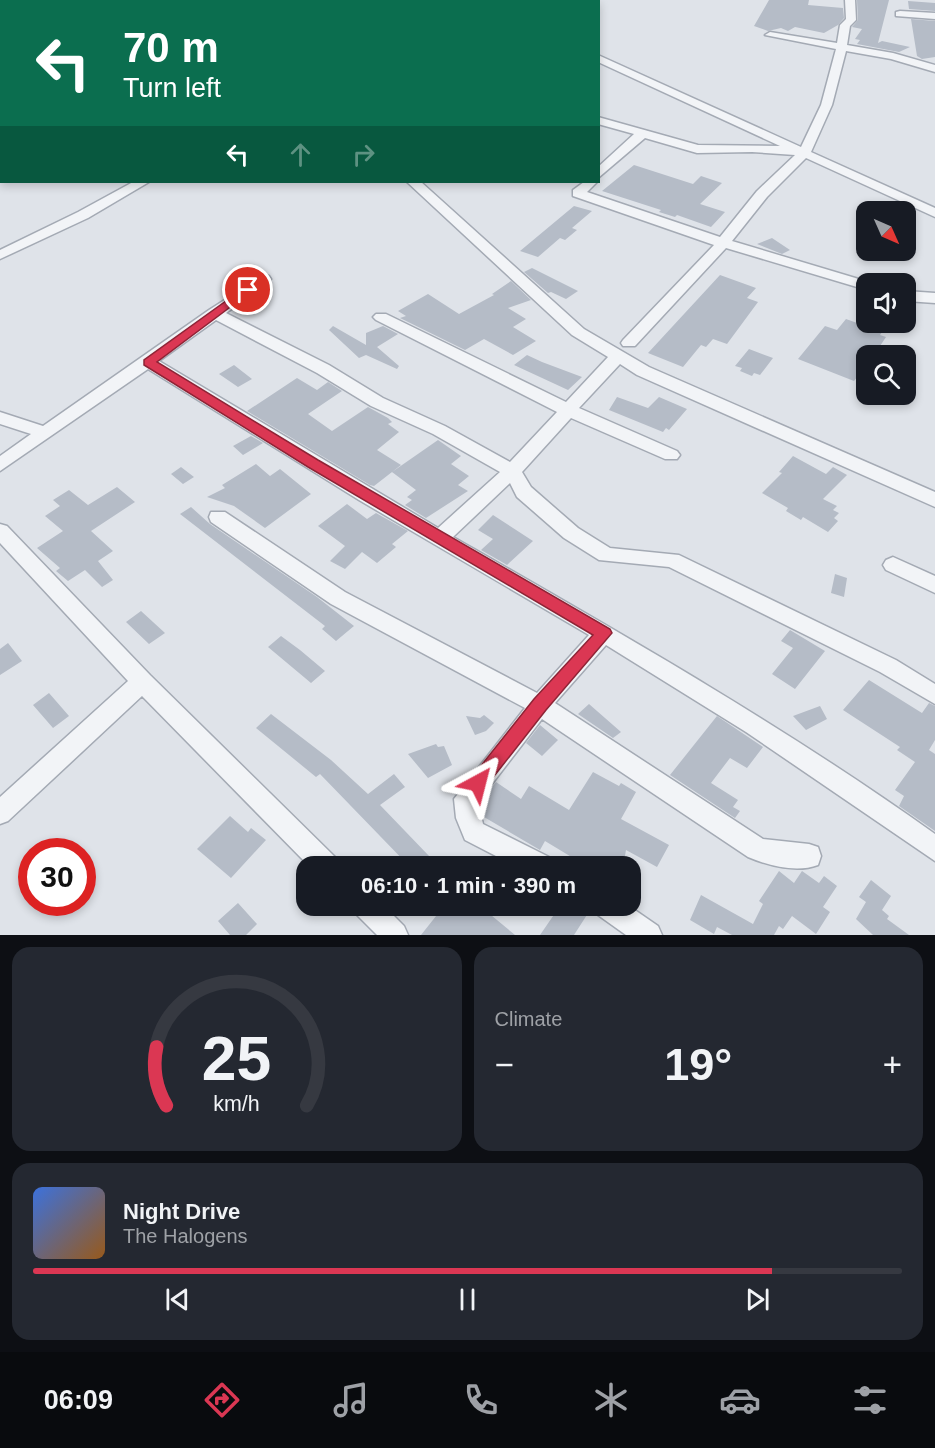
<!DOCTYPE html>
<meta charset="utf-8">
<style>
:root{--surface:#171b24;--page:#242831;--text:#f1f3f6;--muted:#9ea1a6;--line:#363941;--accent:#db3753}
body{margin:0;font-family:Arial,sans-serif;background:var(--page);color:var(--text);height:100vh;display:flex;flex-direction:column;font-size:22px;white-space:nowrap}
*{box-sizing:border-box;margin:0}
p{font-size:20px;color:var(--muted)}
.icon{flex:none;width:33px;height:33px;fill:none;stroke:currentColor;stroke-width:2;stroke-linecap:round;stroke-linejoin:round}
.map{position:relative;height:935px;overflow:hidden}
.details{display:flex;flex-direction:column;gap:12px;padding:12px;background:#0d0f14;flex:1}
.details>*{flex:none}
.top-card{position:absolute;left:0px;top:0px;width:600px;height:183px;box-shadow:0 3px 9px #0003;background:#0b6e4f;color:#fff;overflow:hidden}
.needle{width:39px;rotate:135deg}
.tools{position:absolute;left:856px;top:201px;display:grid;gap:12px}
.tools a{display:grid;place-items:center;width:60px;height:60px;border-radius:12px;background:var(--surface);box-shadow:0 3px 9px #0003;font-size:30px}
.speed{position:absolute;left:18px;top:838px;display:flex;gap:12px;font-size:30px;font-weight:700;text-align:center}
.speed>*{display:grid;place-content:center;width:78px;height:78px;border-radius:50%;background:var(--surface);box-shadow:0 3px 9px #0003;line-height:1}
.speed .limit{border:9px solid #d22;background:#fff;color:#111}
.pin{position:absolute;display:grid;place-items:center;width:51px;height:51px;color:#fff;margin:-26px;border:3px solid #fff;border-radius:50%;box-shadow:0 2px 6px #0007}
.me{position:absolute;width:66px;margin:-33px;rotate:38deg;stroke-linejoin:round;filter:drop-shadow(0 0 4px #0008)}
.turn{display:flex;align-items:center;gap:21px;height:126px;padding:0 24px;font-size:27px}
.turn .icon{width:78px;height:78px;stroke-width:2.5}
.turn b{display:block;font-size:42px;line-height:51px}
.lanes{display:flex;align-items:center;height:57px;padding:0 24px;background:#0003;justify-content:center;gap:30px;direction:ltr}
.lanes .off{opacity:.35}
.big{font-size:45px;font-weight:700;line-height:1.1}
.details .card{flex:1;display:flex;flex-direction:column;justify-content:center;gap:9px;min-width:0;padding:0 21px;border-radius:18px;background:var(--page)}
.details .dial{align-items:center;gap:0}
.dial svg{height:156px;overflow:visible;fill:none;stroke:var(--line);stroke-width:7;stroke-linecap:round;text-anchor:middle}
.dial text{fill:var(--text);stroke:none}
.song{display:flex;align-items:center;gap:18px}
.cover{width:72px;height:72px;border-radius:9px;background:linear-gradient(135deg,hsl(220 70% 55%),hsl(30 70% 35%))}
.played{height:6px;border-radius:3px;background:linear-gradient(90deg,var(--accent) 85%,var(--line) 85%)}
.keys{display:flex;justify-content:space-around;direction:ltr}
.heat{display:flex;justify-content:space-between;align-items:center;font-size:33px;direction:ltr}
.details .tiles{flex:1;display:grid;gap:12px;grid-template-columns:1fr 1fr}
.card:last-child{grid-column:span 2}
.trip{position:absolute;left:296px;top:856px;width:345px;height:60px;border-radius:18px;background:var(--surface);box-shadow:0 3px 9px #0003;font-weight:700;line-height:60px;text-align:center}
.menu{display:flex;height:96px;justify-content:space-around;align-items:center;background:#090b0e;color:var(--muted)}
.menu .icon{width:42px;height:42px}
.menu .on{color:var(--accent)}
.menu b{font-size:27px;color:var(--text)}
.map>svg:first-child{display:block}
.building{fill:#b5bcc7}
.lines{fill:none;stroke-linecap:round;stroke-linejoin:round}
.minor-casing{stroke:#a4aab4;stroke-width:3}
.minor{fill:#f2f4f7;fill-rule:evenodd}
.route{fill:#db3753;stroke:#8e2436;stroke-width:1.5}
</style>
<div class="map">
<svg width="935" height="935" viewBox="0 0 935 935">
<rect width="100%" height="100%" fill="#dfe3e9"/>
<path class="building" d="M769,0h40l-1,5 35,3 1,10 -6,7 -14,8 -29,-6 -7,4 -7,-3 -13,3 -14,-5z
M857,0h32l-11,43 4,-2 28,6 -11,5 -42,-8 3,-4 -5,-1 7,-10 -10,-2 6,-7z
M908,1l27,2v8l-26,-2z
M911,19l24,2v36l-13,2 -5,-3z
M634,165l59,19 8,-8 21,7 -22,21 25,8 -14,15 -34,-12 -2,2 -16,-5 2,-2 -59,-19z
M574,206l18,5 -20,17 5,2 -12,10 -5,-2 -22,19 -18,-6z
M772,238l18,12 -8,4 -25,-10z
M532,268l46,23 -12,8 -15,-7 -3,1 -24,-21z
M720,275l36,13 -9,10 11,4 -31,42 -14,-5 -7,8 -5,-2 -18,22 -35,-14z
M511,281l20,19 -23,8 18,11 -13,8 23,14 -23,14 -29,-16 -19,11 -65,-32 6,-2 -8,-5 30,-17 31,20 35,-19 -2,-1z
M846,319l36,13 -2,3 6,2 -6,9 23,10h-36v19l-6,-3 -7,9 -56,-22 27,-33 12,4z
M333,326l33,19v-12l17,-7 15,8 -21,13 22,19 -2,3 -31,-14 -7,3 -30,-28z
M749,349l24,9 -13,17 -6,-2 -2,3 -12,-5 2,-3 -7,-2z
M527,355l15,7 40,15 -14,13 -54,-25z
M234,365l18,14 -14,8 -19,-13z
M297,378l20,12 11,-8 14,9 -34,23 24,17 36,-24 20,11 4,4 -4,2 11,8 -22,18 24,15 -27,21 -4,-1 -123,-74z
M617,397l31,11 11,-11 28,12 -18,21 -3,-2 -3,4 -54,-22z
M251,436l12,7 -20,12 -10,-9z
M438,440l23,16 -10,8 18,12 -11,9 10,6 -42,27 -21,-13 7,-5 -5,-3 9,-7 -24,-18z
M793,456l33,18 7,-7 14,8 -24,24 14,7 -4,4 6,3 -5,5 4,3 -10,11 -25,-15 -2,3 -15,-9 2,-3 -26,-15 20,-20 -3,-1z
M256,464l14,12 10,-7 31,25 -46,34 -31,-22 -27,-9 18,-9 -3,-3z
M181,467l13,10 -11,7 -12,-10z
M117,487l18,15 -44,29 22,20 -15,10 15,19 -11,7 -17,-17 -17,11 -12,-10 4,-3 -23,-20 26,-17 -18,-15 15,-10 -7,-6 16,-10 19,15z
M347,504l20,15 9,-6 32,18 -16,13 4,3 -19,16 -15,-11 -17,17 -15,-8 15,-15 -27,-20z
M191,507l19,17 107,73 37,29 -18,15 -14,-12 3,-3 -145,-112z
M493,515l40,26 -26,24 -26,-15 12,-11 -15,-9z
M835,574l12,4 -3,19 -13,-4z
M141,611l24,22 -16,11 -23,-22z
M790,630l35,21 -30,38 -23,-15 21,-26 -12,-7z
M281,636l19,14 25,21 -14,12 -43,-36z
M8,643l14,18 -22,14v-26z
M869,680l53,33 7,-10 6,3v34l-6,10 6,4v77l-36,-25 5,-10 -9,-6 20,-28 -18,-12 3,-3 -57,-37z
M49,693l20,23 -16,12 -20,-23z
M589,704l32,28 -8,6 -35,-24z
M820,706l7,13 -21,11 -13,-14z
M271,714l60,46 37,34 26,-20 11,13 -25,18 50,52 -11,10h-9l-90,-93 -4,3 -60,-49z
M484,715l10,8 -8,8 -11,4 -9,-19 14,2z
M717,716l46,31 -16,21 -17,-10 -19,25 27,17 -5,7 7,4 -5,7 -65,-43z
M540,725l18,15 -16,16 -16,-13z
M436,744l2,3 6,-1 8,19 -24,13 -20,-24z
M593,772l26,14 2,-3 15,9 -15,27 48,26 -12,22 -31,-17 -3,17h-35l-43,-26 -5,9 -56,-33 -4,-14 16,-21 25,17 8,-13 40,24z
M230,816l18,16 3,-4 15,12 -35,38 -34,-29z
M779,871l15,12 8,-12 17,12 5,-7 13,10 -14,21 7,5 -14,22 -24,-18 -9,13 -4,-3 -5,9h-42l-15,-8 -3,7 -24,-14 11,-25 52,29 10,-20 -4,-3z
M871,880l20,16 -9,14 7,6 -2,3 22,16h-36l-17,-16 10,-17 -7,-5z
M238,903l19,21 -11,11h-16l-12,-14z
M444,906h36l35,29h-94z
M560,906l32,1 -18,28h-34z"/>
<g class="lines">
<defs>
<path id="minor" d="M290,0h11l-12,2z
M464,0h12l1,2h-12z
M845,0h10l1,20 -6,6 -3,19 46,8 42,12v7l-44,-13 -45,-8 -14,54 -21,47 124,56v9l-129,-59 -39,39 -35,44 140,42 -5,1v6l-141,-42 -91,98h-12l-2,-3 2,-3 91,-95 -141,-49v-6l11,-8h13l-10,10 133,45 37,-46 38,-36 -43,-3 -55,1 -52,-15 -47,40v-11l36,-33 -36,-10v-7l100,28 82,1 -182,-84v-7l203,92 20,-42 15,-56 -71,-14 5,-3 67,11 3,-18 6,-6z
M900,11l35,2v6l-39,-3v-4z
M0,55h2v7h-2z
M0,87h2l-2,7z
M133,182h16l-61,36 -88,41v-9l78,-38z
M407,182h14l163,147 65,38 286,125v15l-298,-132 -17,-11 -41,44 98,43 3,4 -3,4h-12l-94,-41 -49,54 9,15 47,41 32,20 69,7 217,105 39,24v20l-55,-32 -211,-105 -70,-7 -35,-22 -47,-41 -7,-14 -57,54c164,94 328,187 482,297v27l-189,-129 -140,-87 -51,58 208,136 46,5 9,3 3,9 -3,9c-21,8 -49,1 -70,-8l-206,-138 -64,83 5,22 68,34 3,9h-37l-52,-27 -9,-22 -2,-19 71,-91 -194,-104 -120,-82 -2,-5 2,-5h14l120,80 192,101 52,-58 -230,-135 -211,-131 -148,102v-15l31,-22 -31,-10v-12l43,14 166,-116 55,-35 5,1 2,3 -2,3 -43,31 103,52 54,33 62,28 65,36 47,-50 -181,-92 -3,-3 3,-3h10l180,88 42,-45 -36,-22zM216,320l101,53 54,33 62,28 67,38 -62,56 -279,-167z
M906,291l29,2v10l-29,-2z
M0,524l7,2 143,149 186,183 3,9h-29l-168,-171 -134,125 -8,3v-27l128,-116 -128,-138z
M893,557l42,19v17l-49,-23 -3,-5 3,-5z
M353,906h31l20,20 4,9h-31l-20,-20z
M594,906h35l29,20 4,9h-36l-28,-20z"/>
</defs>
<use href="#minor" class="minor-casing"/>
<use href="#minor" class="minor"/>
</g>
<path class="route" d="M244,288l9,2 -96,72 161,98 292,169 2,4 -66,77 -62,79 -6,3 -6,-3 -3,-6 3,-6 62,-78 59,-64 -285,-168 -164,-102v-5z"/>
</svg>
<div class="tools">
<a><svg class="needle" viewBox="-14 -14 28 28"><path d="M0-13l5 13h-10z" fill="#e53935"/><path d="M0 13l5-13h-10z" fill="#9ea1a6"/></svg></a>
<a><svg class="icon" aria-label="sound" viewBox="0 0 24 24"><path d="M4 9h4l5-4v14l-5-4H4zM17 9q2 3 0 6"/></svg></a>
<a><svg class="icon" aria-label="search" viewBox="0 0 24 24"><circle cx="10" cy="10" r="6"/><path d="M15 15l6 6"/></svg></a>
</div>
<div class="speed"><div class="limit">30</div></div>
<div class="pin" style="left:248px;top:290px;background:#d93025"><svg class="icon" aria-label="arrive" viewBox="0 0 24 24"><path d="M6 21V4h12l-3 4 3 4H6"/></svg></div>
<svg class="me" style="left:478px;top:783px" viewBox="-20 -20 40 40"><path d="M0-17L14 15 0 8-14 15z" fill="#db3753" stroke="#fff" stroke-width="4"/></svg>
<div class="trip">06:10 · 1 min · 390 m</div>
<div class="top-card">
<div class="turn"><svg class="icon" aria-label="left" viewBox="0 0 24 24"><path d="M17 20v-9H6M10 6l-5 5 5 5"/></svg><div><b>70 m</b>Turn left</div></div>
<div class="lanes"><svg class="icon" aria-label="left" viewBox="0 0 24 24"><path d="M17 20v-9H6M10 6l-5 5 5 5"/></svg><svg class="icon off" aria-label="ahead" viewBox="0 0 24 24"><path d="M12 20V5M6 11l6-6 6 6"/></svg><svg class="icon off" aria-label="right" viewBox="0 0 24 24"><path d="M7 20v-9h11M14 6l5 5-5 5"/></svg></div>
</div>
</div>
<section class="details">
<div class="tiles">
<div class="card dial"><svg viewBox="0 0 100 80">
<path d="M14 69A42 42 0 1 1 86 69"/>
<path d="M14 69A42 42 0 0 1 9 39" stroke="#db3753"/>
<text x="50" y="56" font-size="32" font-weight="700">25</text>
<text x="50" y="72" font-size="11">km/h</text>
</svg></div>
<div class="card"><p>Climate</p>
<div class="heat"><a>−</a><b class="big">19°</b><a>+</a></div>
</div>
<div class="card">
<div class="song"><i class="cover"></i><div><b>Night Drive</b><p>The Halogens</p></div></div>
<div class="played"></div>
<div class="keys"><svg class="icon" aria-label="previous" viewBox="0 0 24 24"><path d="M18 5L8 12l10 7zM5 5v14"/></svg><svg class="icon" aria-label="pause" viewBox="0 0 24 24"><path d="M8 5v14M16 5v14"/></svg><svg class="icon" aria-label="next" viewBox="0 0 24 24"><path d="M6 5l10 7-10 7zM19 5v14"/></svg></div>
</div>
</div>
</section>
<nav class="menu">
<b>06:09</b>
<svg class="icon on" aria-label="directions" viewBox="0 0 24 24"><path d="M12 3l9 9-9 9-9-9zM9 14v-3h6M13 9l2 2-2 2"/></svg>
<svg class="icon" aria-label="music" viewBox="0 0 24 24"><path d="M9 18V5l10-2v13"/><circle cx="6" cy="18" r="3"/><circle cx="16" cy="16" r="3"/></svg>
<svg class="icon" aria-label="phone" viewBox="0 0 24 24"><path d="M5 4h4l2 5-3 2q2 4 5 5l2-3 5 2v4C11 20 4 13 5 4z"/></svg>
<svg class="icon" aria-label="climate" viewBox="0 0 24 24"><path d="M12 3v18M4 7l16 10M4 17L20 7"/></svg>
<svg class="icon" aria-label="car" viewBox="0 0 24 24"><path d="M5 17H2v-5l4-1 3-4h7l3 4 3 1v5h-3M9 17h6M6 11h13"/><circle cx="7" cy="17" r="2"/><circle cx="17" cy="17" r="2"/></svg>
<svg class="icon" aria-label="filters" viewBox="0 0 24 24"><path d="M4 7h16M4 17h16"/><circle cx="9" cy="7" r="2"/><circle cx="15" cy="17" r="2"/></svg>
</nav>
